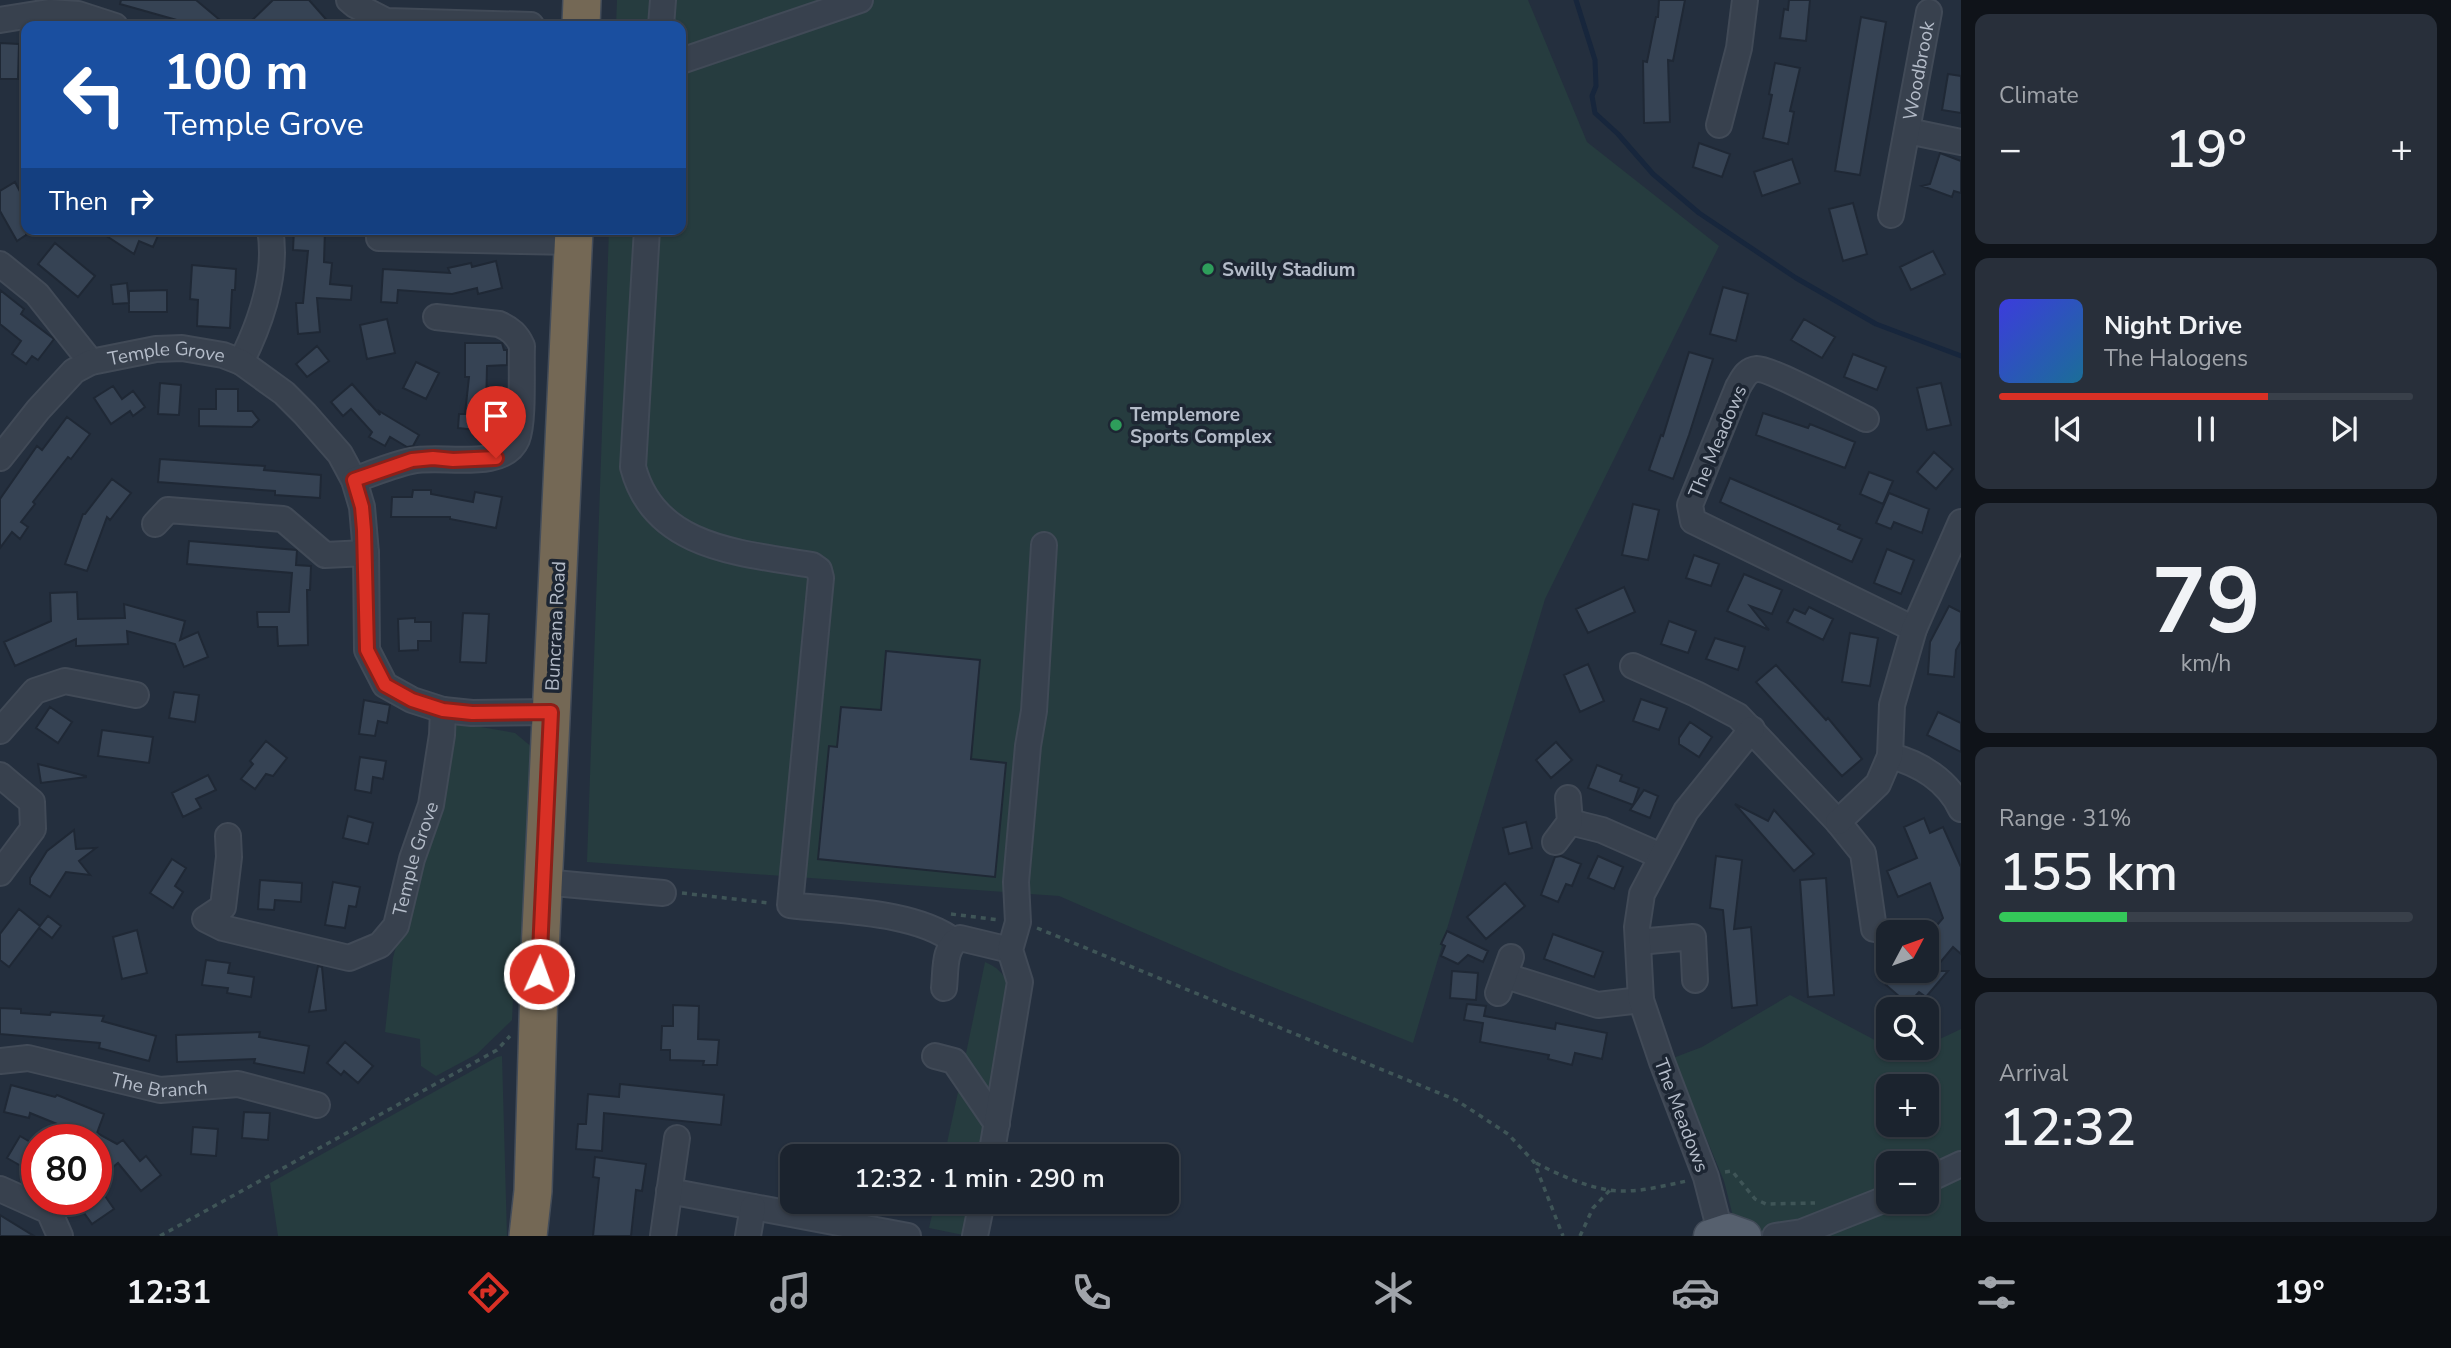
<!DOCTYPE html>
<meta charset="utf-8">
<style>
:root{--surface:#1b232e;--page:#282f3a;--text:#f1f3f6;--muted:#a0a4aa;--line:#39404a;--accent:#d93025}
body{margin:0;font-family:"Nunito Sans",sans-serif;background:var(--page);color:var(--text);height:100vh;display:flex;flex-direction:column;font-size:26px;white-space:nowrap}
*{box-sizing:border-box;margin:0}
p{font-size:23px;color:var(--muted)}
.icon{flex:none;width:38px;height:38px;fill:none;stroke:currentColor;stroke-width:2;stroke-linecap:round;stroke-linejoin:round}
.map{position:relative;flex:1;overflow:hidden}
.side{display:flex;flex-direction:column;gap:14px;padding:14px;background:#0f1319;width:490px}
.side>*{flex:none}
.guide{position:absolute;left:21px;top:21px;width:665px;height:214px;border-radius:14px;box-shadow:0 2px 5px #0004,0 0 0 2px var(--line);background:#1a4fa0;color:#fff;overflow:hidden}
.needle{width:46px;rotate:49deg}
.tools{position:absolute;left:1876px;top:920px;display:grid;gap:14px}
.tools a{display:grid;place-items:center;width:63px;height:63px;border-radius:14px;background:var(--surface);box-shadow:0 2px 5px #0004,0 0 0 2px var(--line);font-size:35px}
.speed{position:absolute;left:21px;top:1124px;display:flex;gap:14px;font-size:35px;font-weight:700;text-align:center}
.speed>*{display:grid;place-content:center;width:91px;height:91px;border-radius:50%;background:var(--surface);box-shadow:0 2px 5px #0004,0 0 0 2px var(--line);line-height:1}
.speed .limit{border:10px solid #d22;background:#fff;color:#111}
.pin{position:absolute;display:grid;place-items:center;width:60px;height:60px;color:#fff;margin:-72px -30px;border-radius:50% 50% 50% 0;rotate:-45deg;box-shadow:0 0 7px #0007}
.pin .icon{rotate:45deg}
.me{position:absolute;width:77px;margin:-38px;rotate:2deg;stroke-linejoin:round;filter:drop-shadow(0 0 5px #0008)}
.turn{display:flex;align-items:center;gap:24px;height:147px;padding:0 28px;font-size:32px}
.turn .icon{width:91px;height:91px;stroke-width:2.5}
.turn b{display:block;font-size:49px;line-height:60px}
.then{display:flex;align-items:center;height:66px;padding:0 28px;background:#0003;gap:14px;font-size:26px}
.big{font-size:52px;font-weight:600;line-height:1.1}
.side .card{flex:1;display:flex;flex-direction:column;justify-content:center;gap:10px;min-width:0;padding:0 24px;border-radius:14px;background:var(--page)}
.side .dial{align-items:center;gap:0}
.dial b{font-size:91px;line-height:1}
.song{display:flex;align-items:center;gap:21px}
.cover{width:84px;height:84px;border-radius:10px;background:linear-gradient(135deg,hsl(240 70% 55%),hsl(200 70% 35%))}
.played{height:7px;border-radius:4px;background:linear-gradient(90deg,var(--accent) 65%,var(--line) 65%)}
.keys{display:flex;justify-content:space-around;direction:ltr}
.heat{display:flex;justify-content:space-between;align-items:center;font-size:38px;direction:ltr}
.charge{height:10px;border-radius:5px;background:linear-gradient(90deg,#34c759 31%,var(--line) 0)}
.trip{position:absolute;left:780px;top:1144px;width:399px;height:70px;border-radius:14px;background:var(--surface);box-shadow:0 2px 5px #0004,0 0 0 2px var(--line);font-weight:600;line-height:70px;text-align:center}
.dock{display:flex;height:112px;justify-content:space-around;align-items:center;background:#0b0e12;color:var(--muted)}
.dock .icon{width:49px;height:49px}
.dock .active{color:var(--accent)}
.dock b{font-size:32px;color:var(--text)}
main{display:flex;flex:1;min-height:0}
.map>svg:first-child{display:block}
.green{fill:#263c3f;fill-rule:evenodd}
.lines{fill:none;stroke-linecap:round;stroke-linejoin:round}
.stream{stroke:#17263c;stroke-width:5}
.building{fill:#364354;stroke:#1f2835;stroke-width:2}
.minor-casing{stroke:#414a57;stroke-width:28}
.major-casing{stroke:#414a57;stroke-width:35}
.highway-casing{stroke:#434c59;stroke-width:40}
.path{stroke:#3f5557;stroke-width:3.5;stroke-dasharray:5 5;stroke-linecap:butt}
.minor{stroke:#38414e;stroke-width:24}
.major{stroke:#56606e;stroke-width:32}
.highway{stroke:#746855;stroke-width:37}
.route-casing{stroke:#8d1f18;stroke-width:18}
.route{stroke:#d93025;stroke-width:12}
.leisure-dot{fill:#2e9e5b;stroke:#1d2633;stroke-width:2.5}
.labels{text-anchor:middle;stroke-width:7;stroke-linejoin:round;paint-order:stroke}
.street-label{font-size:19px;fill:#b4bcc9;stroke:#1d2633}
.poi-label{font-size:19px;font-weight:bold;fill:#b4bcc9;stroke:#1d2633;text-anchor:start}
</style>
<main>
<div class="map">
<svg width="1961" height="1236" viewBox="0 0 1961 1236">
<rect width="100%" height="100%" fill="#242f3e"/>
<path class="green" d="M617,0h911l59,142 132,104 -174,353 -132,444 -183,-73 -171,-74 -472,-34 22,-633h72v-203h-65z
M458,723l57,10 18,15 1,61 -8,46 -2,51 4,43 -13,10 -3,61 -35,34 -41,22 -15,-10 -1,-27 -35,-7 8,-74 60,-232z
M985,962c12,5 18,11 24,23l-14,117 -30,-44z
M1790,995l111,59 26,-6v-3l34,-16v207h-223l-14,-55 -51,-123 29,-11zM1888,1087h39v38h-39zM1888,1164h39v38h-39z
M502,1056l5,180h-229l-8,-53 227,-126z
M960,1083l27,35 -6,39h-37z
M935,1202h39l-6,34 -39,-8z"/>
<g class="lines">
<path class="stream" d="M1576,0l19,60 1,26 -4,10 3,17 23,21 35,40 46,39 97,65 80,46 85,32"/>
</g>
<path class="building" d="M121,0h75l31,26h-29l-78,-22z
M273,0h36l23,26h-86z
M1659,0h26l-12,61 -5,-1 2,62 -26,1 -1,-62 4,1 9,-45h2z
M1789,0h21l-4,41 -26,-3 4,-29 4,1z
M1861,17l25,5 -26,153 -25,-4z
M0,43l19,1 -1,35h-18z
M1775,63l25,5 -10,43 4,1 -6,32 -25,-6 9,-43 -3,-1z
M1948,74l13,2v37l-19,-3z
M1699,143l31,11 -8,23 -29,-10z
M1940,153l21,8v32l-7,-2 -2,6 -30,-11 8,-2z
M1792,159l8,24 -38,13 -8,-24z
M15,182l11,21v32l-9,6 -17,-30v-20z
M1853,203l14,51 -24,7 -14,-52z
M96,229h65l-8,18 -14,-6 -5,13z
M294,229h31l-1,33 8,1 -2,21 22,2 -1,14 -34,-2 3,34 -22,2 -2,-31h7l5,-52 -15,-1z
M55,243l40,33 -17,21 -40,-33z
M1933,251l12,23 -34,16 -11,-23z
M496,261l6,27 -24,6 -1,-6 -25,6 -54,-4 -1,13 -16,-1 2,-33 67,4 -2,-5 23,-5 1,4z
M192,265l44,4 -1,21h-3l-2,38 -33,-2 1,-26 -8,-1z
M127,283l2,20 -16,1 -2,-19z
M1723,287l25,7 -12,47 -26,-7z
M0,290l24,19 -3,5 33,25 -16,21 -6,-4 -6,8 -14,-10 9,-13 -21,-17z
M167,290v22h-38v-21z
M387,319l8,34 -28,6 -7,-34z
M1804,319l31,18 -13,21 -31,-18z
M465,343h37l2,7h3v15l-20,1 -1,46 11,1 -1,19 -38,-4 1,-14h6l4,-37h-4z
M317,346l12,15 -22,16 -11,-13z
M1689,352l24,7 -24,76 -16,44 -24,-9 12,-35 2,1z
M1853,354l33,13 -9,23 -33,-13z
M416,362l23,11 -13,26 -23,-11z
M160,383l21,2 -2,30 -21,-1z
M1941,383l10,42 -24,5 -10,-42z
M352,384l28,31 -1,-4 40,24 -6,11 -6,1 -17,-10 -5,9 -16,-9 3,-5 -21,-23 -8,7 -12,-14z
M113,386l9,13 11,-8 12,16 -12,9 -3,-5 -19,13 -17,-26z
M216,389h22v22h14l7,9 -7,7 -53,-1v-17h17z
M1763,413l45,15 2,-4 45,18 -10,26 -89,-33z
M67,417l23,17 -19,25 -3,-2 -35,45 2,2 -14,18 7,5 -8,12 -8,-7 -12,16v-49l37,-53 5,4z
M1934,452l19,17 -17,20 -19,-17z
M160,459l105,7 -1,4 57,5 -1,23 -45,-3v-4l-117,-9z
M1869,472l24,9 -10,23 -23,-10z
M1730,478l110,47 -2,4 24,10 -10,23 -132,-60z
M112,479l19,14 -21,27 -3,-3 -20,54 -22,-7 18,-50h2z
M413,490h18v4l42,8 2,-10 27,5 -6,31 -46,-9v-2h-59l1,-20h20z
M1889,493l40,16 -7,24 -28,-11 -3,7 -15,-6z
M1633,504l26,6 -11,50 -26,-5z
M189,541l108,9 -1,15 15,1 -1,24h-3l1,55 -30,1 -1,-19h-19l-1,-15h32l3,-39 -105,-9z
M1887,549l27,11 -13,34 -27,-11z
M1694,555l25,9 -8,22 -25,-8z
M1744,574l38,16 -10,24 -22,-8 19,24 -42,-19z
M1624,587l11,25 -47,21 -12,-24z
M77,592l1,27 47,-1 -1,-14 61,17 -5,19 18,-8 10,25 -24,10 -9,-23 -48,-13 1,13 -52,2v-7l-61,27 -11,-24 47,-21 -1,-28z
M1949,606l12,6v29l-5,9 -2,27 -26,-3 2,-32z
M1809,607l24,12 -10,21 -36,-18 7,-13 11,5z
M463,613l26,1 -3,49 -26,-1z
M415,618v4h16v19h-13v9l-19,1 -1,-32z
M1669,621l27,10 -8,22 -27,-9z
M1850,633l28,5 -8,48 -28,-4z
M1715,638l30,9 -7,23 -32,-11z
M886,651l94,9 -9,99 35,4 -11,114 -177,-18 11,-113 8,1 4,-40 40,3z
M1588,664l16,37 -24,11 -16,-37z
M1776,665l50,55 2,-2 34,41 -20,17 -86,-94z
M174,692l25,3 -4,27 -26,-4z
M1641,699l26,9 -8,22 -26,-9z
M364,700l26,5 -3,18 -9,-2 -3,15 -16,-2z
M50,707l22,15 -14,21 -22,-15z
M1938,712l23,11v29l-34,-17z
M1690,722l22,15 -13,20 -20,-13v-6z
M102,730l51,7 -4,26 -51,-7z
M266,741l21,17 -14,18 -7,-2 -11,15 -14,-10 12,-15 -3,-3z
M1556,742l16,18 -21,18 -15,-18z
M360,757l26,4 -3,18 -10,-2 -2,16 -16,-3z
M38,764l48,12v1l-45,6z
M1597,765l25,10 -2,6 19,7 -6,17 -45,-17z
M208,775l8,15 -20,9 5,9 -18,9 -11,-24z
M1644,790l14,6 -8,22 -20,-8z
M1735,804l33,17 6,-11 40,44 -20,17z
M348,816l25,7 -5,21 -25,-6z
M1924,818l6,15 13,-6 18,40v87l-8,-7 -20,24h15l-22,26 -7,-5 -11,12 -22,-19 12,-14h29v-34l16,-19 -13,-35 -32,14 -11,-26 30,-13 -13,-31z
M1526,822l6,26 -23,6 -6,-26z
M74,830l2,19 20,-1 -17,13 11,14 -24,-3 -16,25 -20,-13v-6l17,-27z
M1561,856l20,8 -9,22 -6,-2 -8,18 -17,-7 14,-38z
M1598,856l25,11 -9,22 -26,-11z
M1716,856l26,4 -8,69 17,-2 6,78 -25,3 -9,-98 -13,-2z
M172,859l14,9 -11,18 8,6 -10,16 -23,-15z
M1826,878l8,117 -26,2 -8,-117z
M260,880l42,3 -1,19 -26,-2 -1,10 -16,-1z
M333,882l27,5 -4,20 -7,-1 -4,22 -20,-3z
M1505,883l20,23 -39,33 -19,-22z
M19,909l21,17 8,-10 13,10 -9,12 -13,-10 -30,39 -9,-7v-26z
M137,930l10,43 -25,6 -9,-42z
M1447,931l41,20 -5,11 -15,-7 -10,9 -17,-8 4,-10 -4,-2z
M1553,934l50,18 -9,25 -50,-18z
M206,960l24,3 -2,10 26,4 -3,20 -24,-4 1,-5 -26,-3z
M318,966l4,1 4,43 -17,2z
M1452,971l26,2 -2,27 -26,-2z
M1467,1004l19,2 -2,10 71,13 1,-6 51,10 -5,26 -27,-6 -3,12 -24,-6 1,-4 -69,-13 3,-19 -19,-3z
M673,1005l26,1 -1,33 21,1 -2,25h-14l1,-4 -34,-1v-10h-9l1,-24h11z
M0,1008l21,1v4l29,2 1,-3 53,4 -2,5 54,15 -7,25 -50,-13 1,-5 -100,-9z
M260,1032l-1,5 50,9 -5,27 -50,-10 1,-4 -78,3 -1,-27z
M345,1042l28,24 -15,17 -14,-12 -3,4 -14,-12z
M620,1084l104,11 -3,30 -117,-12 -2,38 -26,-2 2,-25h8l2,-30 31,3z
M11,1085l44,12 2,-2 47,19 -7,19 20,11 6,-4 17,21 6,-5 15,19 -20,16 -23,-28 -22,18v-47l-2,5 -64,-26 -1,5 -25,-6z
M244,1112l26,1 -2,27 -26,-2z
M193,1127l25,2 -2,27 -25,-2z
M20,1136l17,10v29l-30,-17z
M595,1157l51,7 -4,27 -6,-1 -5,46h-38l6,-58 -6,-1z
M96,1183l18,26 -22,15 -18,-25h22z
M0,1215l34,21h-34z"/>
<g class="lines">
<defs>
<g id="minor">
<path d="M349,0l6,5 31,16 145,4"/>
<path d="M0,20l49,-8 29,2 37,12"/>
<path d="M661,26l2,-26"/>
<path d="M681,61l179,-61"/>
<path d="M1719,125l20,-77 6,-48"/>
<path d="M1908,131l53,11"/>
<path id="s1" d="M1891,215l38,-203"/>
<path d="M647,229l-14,238c21,82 109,86 179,98l7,5 2,8 -31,327c48,6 125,6 164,36"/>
<path d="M379,238l195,4"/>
<path d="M0,264l37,30 54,68"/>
<path d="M241,362c20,-40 37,-88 29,-133"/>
<path d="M1866,419c-17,-8 -96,-51 -109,-50 -11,1 -14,10 -19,18l-48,118 3,16 221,108"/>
<path id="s2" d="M0,458l38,-48 36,-39 17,-9 65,-13 26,-1 41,7 18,7 43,31 21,21 35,40 14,26 8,27 4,46 1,97 18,35 27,15 31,10 29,3 79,-1"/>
<path d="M354,480c19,-7 38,-15 57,-19 30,-7 92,11 106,-22 7,-17 4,-72 5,-93 -5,-11 -11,-17 -23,-22l-63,-7"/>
<path d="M155,524l13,-14 115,9 42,36 41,-2"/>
<path d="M1633,666l63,28 42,22 100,106 25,31 11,76"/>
<path d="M0,731l35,-40 30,-10 71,14"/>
<path d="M1890,756c30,7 58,25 71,53"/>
<path d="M0,775l32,27 1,27 -33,44"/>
<path d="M1570,822l32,8 59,26"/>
<path d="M1838,822l40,-38 12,-28 2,-51 22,-76 47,-107"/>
<path id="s3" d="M228,836l1,21 -6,50 -18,12 18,9 126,30 31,-13 16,-19 16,-67 19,-54 11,-70 1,-25"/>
<path d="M1555,842l15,-20 -2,-24"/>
<path d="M543,882l120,11"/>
<path d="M1638,942l55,-5 2,43"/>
<path d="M1506,976l92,29 43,-5"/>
<path d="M944,988c2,-17 -1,-41 16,-50l50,12"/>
<path d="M1498,993l13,-36"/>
<path d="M935,1056l19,5 43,63"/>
<path id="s4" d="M0,1061l28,-3 132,32 78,-6 79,21"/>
<path d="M991,1157l29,-175 -10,-32 8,-28 -2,-40 12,-136 6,-35 10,-166"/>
<path d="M1927,1180l34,-16"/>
<path d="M0,1189l49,22 11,25"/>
<path d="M669,1191l239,45"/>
<path d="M1720,1231l-14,-54 -44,-115 -21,-62 -4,-73 5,-33 44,-83 66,-82"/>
<path d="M663,1236l14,-98"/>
<path d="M748,1236l5,-29"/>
<path d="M975,1236l7,-34"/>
<path d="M1775,1236l27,-4 86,-34"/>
</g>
<path id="major" d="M1710,1236l18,-6 17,6"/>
<path id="highway" d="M581,26l1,-26
M528,1236l5,-45 7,-239 34,-723"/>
</defs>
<use href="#minor" class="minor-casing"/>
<use href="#major" class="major-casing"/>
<use href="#highway" class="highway-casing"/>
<path class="path" d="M682,893l87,10
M951,914l48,6
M1037,928l419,172 52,34 26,28 29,74
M1536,1163c23,12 48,23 73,27 25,4 53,-4 78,-9
M1725,1172l7,-1 23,28 11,5 49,-1
M160,1236l337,-186 13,-14
M1580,1236l13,-28 17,-18"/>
<use href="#minor" class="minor"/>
<use href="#major" class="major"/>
<use href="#highway" class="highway"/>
</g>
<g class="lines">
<defs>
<path id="route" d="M496,458l-43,2 -20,-2 -21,2 -58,20 8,27 2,23 3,120 18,35 27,15 31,10 29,3 79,-1 -12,262"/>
</defs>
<use href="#route" class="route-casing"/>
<use href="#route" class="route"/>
</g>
<g class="leisure-dot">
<circle cx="1208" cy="269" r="7"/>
<circle cx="1116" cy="425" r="7"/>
</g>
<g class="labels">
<g class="street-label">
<text dy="7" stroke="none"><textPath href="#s1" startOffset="147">Woodbrook</textPath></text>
<text dy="7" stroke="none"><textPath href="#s2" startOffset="210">Temple Grove</textPath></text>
<text transform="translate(1717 441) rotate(-67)" y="7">The Meadows</text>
<text transform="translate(555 626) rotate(-87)" y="7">Buncrana Road</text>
<text dy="7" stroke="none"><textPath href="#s3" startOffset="371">Temple Grove</textPath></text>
<text dy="7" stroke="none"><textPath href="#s4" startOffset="163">The Branch</textPath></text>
<text transform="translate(1682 1115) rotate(69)" y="7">The Meadows</text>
</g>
<g class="poi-label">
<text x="1222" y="276">Swilly Stadium</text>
<text x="1130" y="421">Templemore<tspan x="1130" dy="22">Sports Complex</tspan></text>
</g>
</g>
</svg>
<div class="tools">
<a><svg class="needle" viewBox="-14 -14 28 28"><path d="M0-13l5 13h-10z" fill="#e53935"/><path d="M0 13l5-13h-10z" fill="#a0a4aa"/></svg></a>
<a><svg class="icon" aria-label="search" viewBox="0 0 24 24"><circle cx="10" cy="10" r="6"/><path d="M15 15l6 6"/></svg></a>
<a>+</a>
<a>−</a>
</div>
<div class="speed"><div class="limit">80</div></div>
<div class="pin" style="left:496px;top:458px;background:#d93025"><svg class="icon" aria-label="arrive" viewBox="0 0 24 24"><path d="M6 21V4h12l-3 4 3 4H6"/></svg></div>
<svg class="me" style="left:539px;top:974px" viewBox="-20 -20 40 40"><circle r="17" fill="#d93025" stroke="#fff" stroke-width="3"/><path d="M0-11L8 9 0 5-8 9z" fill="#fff"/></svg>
<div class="trip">12:32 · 1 min · 290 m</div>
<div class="guide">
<div class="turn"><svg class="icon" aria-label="left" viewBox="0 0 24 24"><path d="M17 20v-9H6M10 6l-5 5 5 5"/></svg><div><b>100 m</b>Temple Grove</div></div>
<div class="then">Then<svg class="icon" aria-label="right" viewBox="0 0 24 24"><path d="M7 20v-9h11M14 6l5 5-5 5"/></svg></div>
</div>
</div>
<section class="side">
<div class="card"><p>Climate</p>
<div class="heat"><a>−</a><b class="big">19°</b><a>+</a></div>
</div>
<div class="card">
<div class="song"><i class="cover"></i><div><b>Night Drive</b><p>The Halogens</p></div></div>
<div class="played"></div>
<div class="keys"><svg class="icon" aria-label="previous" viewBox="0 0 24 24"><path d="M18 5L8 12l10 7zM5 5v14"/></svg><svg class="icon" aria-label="pause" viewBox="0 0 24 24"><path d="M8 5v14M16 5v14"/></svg><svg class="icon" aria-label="next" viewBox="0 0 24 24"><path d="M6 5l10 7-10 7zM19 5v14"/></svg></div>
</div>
<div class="card dial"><b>79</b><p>km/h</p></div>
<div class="card"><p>Range · 31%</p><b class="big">155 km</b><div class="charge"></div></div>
<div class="card"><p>Arrival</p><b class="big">12:32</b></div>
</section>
</main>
<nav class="dock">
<b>12:31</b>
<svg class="icon active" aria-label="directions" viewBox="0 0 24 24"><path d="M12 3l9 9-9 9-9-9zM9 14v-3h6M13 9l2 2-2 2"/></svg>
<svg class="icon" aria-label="music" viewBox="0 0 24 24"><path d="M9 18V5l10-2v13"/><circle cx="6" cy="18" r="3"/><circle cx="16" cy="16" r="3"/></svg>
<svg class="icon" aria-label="phone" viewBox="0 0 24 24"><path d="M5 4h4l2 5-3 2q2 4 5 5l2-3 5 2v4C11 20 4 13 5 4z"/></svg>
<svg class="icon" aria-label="climate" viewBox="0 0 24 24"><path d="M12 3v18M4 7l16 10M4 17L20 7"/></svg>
<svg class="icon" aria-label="car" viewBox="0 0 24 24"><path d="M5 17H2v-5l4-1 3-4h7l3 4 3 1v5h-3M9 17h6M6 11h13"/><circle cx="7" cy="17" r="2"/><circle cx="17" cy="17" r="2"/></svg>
<svg class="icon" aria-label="filters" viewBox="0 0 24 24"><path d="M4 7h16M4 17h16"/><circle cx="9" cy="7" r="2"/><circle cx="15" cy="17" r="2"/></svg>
<b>19°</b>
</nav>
